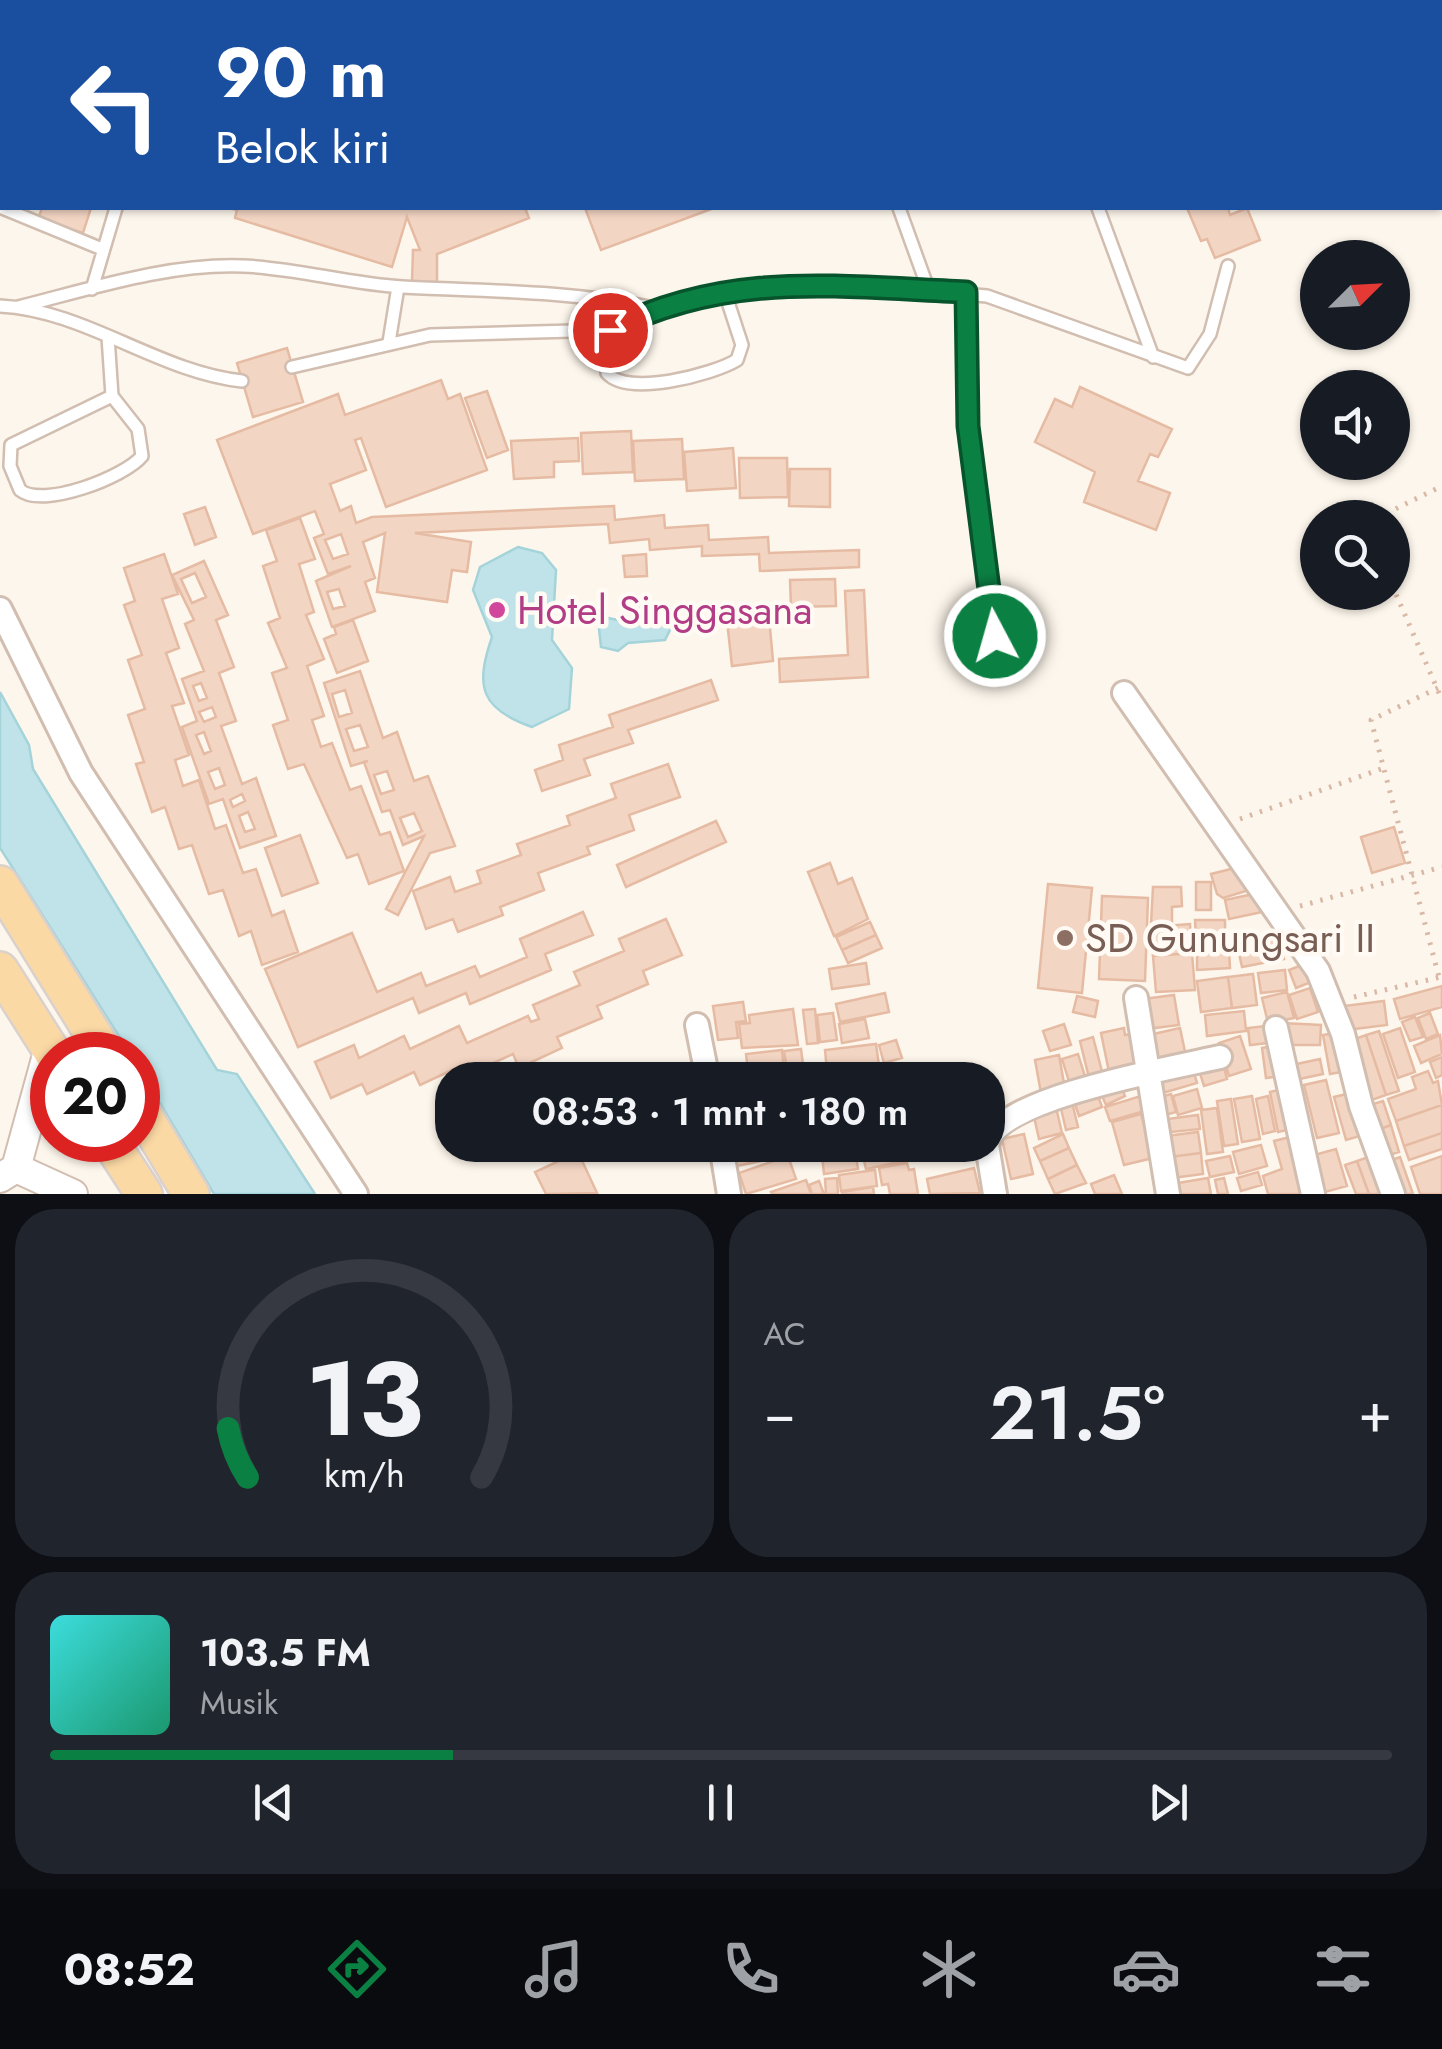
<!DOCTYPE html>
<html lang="id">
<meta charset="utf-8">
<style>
:root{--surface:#171b24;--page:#20242c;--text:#f1f3f6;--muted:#9ea1a6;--line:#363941;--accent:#0b8043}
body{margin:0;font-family:Jost,sans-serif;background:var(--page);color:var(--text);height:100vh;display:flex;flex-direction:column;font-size:38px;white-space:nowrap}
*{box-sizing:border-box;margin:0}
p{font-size:32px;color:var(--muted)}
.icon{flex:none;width:55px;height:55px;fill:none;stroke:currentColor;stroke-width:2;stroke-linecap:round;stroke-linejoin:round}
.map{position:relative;height:1194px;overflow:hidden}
.sheet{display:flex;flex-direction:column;gap:15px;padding:15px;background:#0d0f14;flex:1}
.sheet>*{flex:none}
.hud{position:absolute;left:0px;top:0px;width:1442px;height:210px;box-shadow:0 2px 8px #0004;background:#1a4fa0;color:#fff;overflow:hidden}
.needle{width:65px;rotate:66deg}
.fabs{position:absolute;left:1300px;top:240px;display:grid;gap:20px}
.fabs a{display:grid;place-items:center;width:110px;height:110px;border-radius:50%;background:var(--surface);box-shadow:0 2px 8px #0004;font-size:50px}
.speed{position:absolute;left:30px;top:1032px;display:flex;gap:20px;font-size:50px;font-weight:700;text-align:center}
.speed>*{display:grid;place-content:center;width:130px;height:130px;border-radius:50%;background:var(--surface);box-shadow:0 2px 8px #0004;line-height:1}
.speed .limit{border:15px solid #d22;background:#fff;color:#111}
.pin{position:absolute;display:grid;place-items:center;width:85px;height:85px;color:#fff;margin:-42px;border:5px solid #fff;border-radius:50%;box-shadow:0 2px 10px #0007}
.me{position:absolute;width:110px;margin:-55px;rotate:354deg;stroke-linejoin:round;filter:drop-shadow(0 0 8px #0008)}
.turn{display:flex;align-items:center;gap:35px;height:210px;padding:0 50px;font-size:45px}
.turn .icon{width:130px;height:130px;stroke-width:2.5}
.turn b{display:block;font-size:70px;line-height:85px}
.big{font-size:75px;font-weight:600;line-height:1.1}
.sheet .widget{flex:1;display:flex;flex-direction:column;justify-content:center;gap:15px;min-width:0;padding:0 35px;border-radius:40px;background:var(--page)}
.sheet .dial{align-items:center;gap:0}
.dial svg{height:260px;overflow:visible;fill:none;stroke:var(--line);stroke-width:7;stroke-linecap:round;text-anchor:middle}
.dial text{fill:var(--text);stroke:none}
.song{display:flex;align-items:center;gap:30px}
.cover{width:120px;height:120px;border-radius:15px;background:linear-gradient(135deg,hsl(180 70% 55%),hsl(160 70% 35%))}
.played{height:10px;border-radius:5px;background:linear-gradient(90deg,var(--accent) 30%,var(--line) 30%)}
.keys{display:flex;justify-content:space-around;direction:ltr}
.heat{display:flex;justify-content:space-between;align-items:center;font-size:55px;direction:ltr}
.sheet .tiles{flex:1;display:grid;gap:15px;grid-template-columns:1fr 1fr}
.widget:last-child{grid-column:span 2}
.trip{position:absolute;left:435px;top:1062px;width:570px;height:100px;border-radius:40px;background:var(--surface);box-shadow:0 2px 8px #0004;font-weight:600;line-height:100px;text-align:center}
.dock{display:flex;height:160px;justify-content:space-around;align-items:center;background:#090b0e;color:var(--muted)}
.dock .icon{width:70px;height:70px}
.dock .on{color:var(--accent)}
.dock b{font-size:45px;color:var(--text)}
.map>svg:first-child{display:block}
.green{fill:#d8ecc9}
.water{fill:#bfe3e8;stroke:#a5d3da;stroke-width:2.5}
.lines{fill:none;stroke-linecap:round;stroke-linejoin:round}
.stream{stroke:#a5d3da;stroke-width:8}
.building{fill:#f3d5c3;stroke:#e6bba3;stroke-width:2.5;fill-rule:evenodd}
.service-casing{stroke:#d1beb0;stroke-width:16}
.minor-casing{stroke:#d1beb0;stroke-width:28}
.tertiary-casing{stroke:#d1beb0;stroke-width:32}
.primary-casing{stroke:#dad1cd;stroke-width:40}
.path{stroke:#d9b8a5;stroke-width:5;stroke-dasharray:2.5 8;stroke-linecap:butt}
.service{stroke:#fff;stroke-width:11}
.minor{stroke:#fff;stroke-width:22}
.tertiary{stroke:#fff;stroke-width:28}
.primary{stroke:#fbd9a5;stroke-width:35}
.route-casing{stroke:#07532c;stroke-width:25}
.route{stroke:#0b8043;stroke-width:18}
.hotel-dot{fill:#d1479c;stroke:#fffaf3;stroke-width:4}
.education-dot{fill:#8d6e63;stroke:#fffaf3;stroke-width:4}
.labels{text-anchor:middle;stroke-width:9;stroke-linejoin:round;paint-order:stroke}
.hotel-label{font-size:40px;fill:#b23c85;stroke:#fffaf3;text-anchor:start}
.education-label{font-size:40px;fill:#785e54;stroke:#fffaf3;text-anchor:start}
</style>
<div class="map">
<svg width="1442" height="1194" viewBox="0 0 1442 1194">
<rect width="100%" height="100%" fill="#fdf6ec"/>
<path class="green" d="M0,0h1133l-1131,2 -2,55z"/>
<path class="water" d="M518,547l24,6 14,17 -4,70 20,28 -3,41 -37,18c-52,-18 -57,-41 -40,-90l-19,-47 7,-23z
M653,604l17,8 3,12 -8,16 -37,3 -10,8 -17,-4 -2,-18 9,-11 14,3 16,-16z
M0,692l29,53 4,24 184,301 20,4 78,120h-101l-76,-128v-11h-7l-131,-207z"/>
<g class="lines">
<path class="stream" d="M1064,2l12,-2"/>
</g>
<path class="building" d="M42,208h49l-8,25 -45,-14z
M230,208h295l4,10 -92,36v28h-25l1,-32h7l-13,-33 -15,50 -157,-49 2,-8z
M585,208h129l-113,42z
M1187,208h41l2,7 17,-7 13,32 -45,18 -8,-19 -6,2z
M287,348l16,54 -50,15 -16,-54z
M441,380l7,19 12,-5 27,76 -101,37 -25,-69 -6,2 11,30 -36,14 10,27 11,-5 5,17 16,-6 242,-11 1,14 49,-5 1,13 43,-3 1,15 59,-3 1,16 90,-3v17l-99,4 -1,-17 -57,2v-10l-52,4 -1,-11 -39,4 -2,-19 -193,9 56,9 -4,30 -15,-2 -5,32 -70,-10 8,-59 -22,9 12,36 -10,4 10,29 -43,16 -16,-46 35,-15 -23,8 -14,-36 10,-4 -9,-23 -62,23 -36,-94 121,-46 7,21zM341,534l7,20 -15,5 -8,-19zM339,589l6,17 -12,3 -6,-17z
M1080,387l92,42 -14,28 -8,-3 -12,27 32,12 -14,37 -72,-28 11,-30 -60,-30 20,-43 17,8z
M487,391l21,59 -21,8 -22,-60z
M631,431l2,41 -50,2 -2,-41z
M578,438l1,23 -25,1v15l-40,2 -3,-38z
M682,439l2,40 -49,2 -2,-40z
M733,448l3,40 -49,3 -3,-39z
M739,458h48l1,39 -48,1z
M790,469h40v38l-41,-1z
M205,507l11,30 -21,8 -11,-31z
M300,518l15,41 -16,5 15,48 -8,3 18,44 -17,7 17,50 -12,4 9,27 11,-4 18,47 11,-4 19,49 10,-3 14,39 -35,13 -11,-30 -11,4 -43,-94 -16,5 -15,-44 15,-5 -16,-47 15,-5 -19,-45 12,-5 -17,-52 14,-5 -11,-31z
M164,554l14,40 -16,5 17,49 -13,5 18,50 -12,3 17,49 -14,5 8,26 16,-6 16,49 11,-4 17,48 13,-4 16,47 12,-5 14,41 -36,13 -11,-34 -12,5 -16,-46 -14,4 -17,-49 -13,4 -14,-42 -13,5 -16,-48 8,-2 -16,-47 17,-6 -17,-49 14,-5 -18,-50 11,-4 -11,-33z
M646,554l1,22 -22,1 -2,-21z
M204,561l24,54 -12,5 18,47 -15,6 17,48 -15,5 21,58 14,-6 20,58 -36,12 -17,-49 -14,5 -27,-77 15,-6 -15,-42 22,-8 -19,-47 9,-4 -22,-45zM195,573l11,24 -14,6 -11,-24zM201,683l6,15 -8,3 -6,-15zM212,707l4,10 -12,5 -5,-10zM204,732l7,19 -7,3 -8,-19zM219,768l6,17 -10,4 -7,-17zM242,794l3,7 -12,6 -3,-7zM248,812l7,17 -10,3 -6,-16z
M835,579l1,27 -45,1 -1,-27z
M864,590l4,87 -88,5 -1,-23 69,-4 -3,-64z
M769,617l4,44 -41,5 -5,-45z
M353,620l15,41 -31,12 -13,-34 12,-5 -2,-7z
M360,671l23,67 14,-6 17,49 14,-5 27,70 -25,7 -32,62 -12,-6 38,-73 -21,9 -13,-35 -8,2 -18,-50 4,-1 -17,5 -27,-83zM345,690l7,23 -13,4 -7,-23zM360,725l8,22 -14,4 -8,-22zM387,771l7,19 -13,4 -7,-19zM414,813l8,18 -14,6 -8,-19z
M711,680l7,20 -90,30 5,13 -49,16 6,16 -48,16 -7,-21 28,-10 -4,-15 54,-18 -4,-12z
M668,764l12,33 -51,18 5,15 -47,17 3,7 -52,19 6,17 -44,17 3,8 -45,17 -5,-13 -27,10 -13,-38 37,-14 5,15 26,-9 -4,-12 44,-16 -4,-11 53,-19 -3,-9 49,-18 -5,-14z
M716,821l10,21 -100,45 -9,-22z
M1394,827l11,36 -33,10 -11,-36z
M300,835l18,48 -36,13 -17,-48z
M830,863l8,21 14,-6 16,41 -34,17 -26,-64z
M1243,866l13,22 -33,10 -6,-4 -6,-20z
M1196,882h15v28h-15z
M1048,884l44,4 -10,105 -44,-5z
M1153,887h28l1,19 -10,1v16l-21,1z
M1258,893l4,19 -33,7 -4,-19z
M1102,896l46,2 -3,83 -46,-2z
M583,912l10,23 -48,19 6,16 -81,34 -4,-11 -47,20 -6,-15 -115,49 -33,-78 87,-36 25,59 44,-19 5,13 49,-20 5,11 47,-20 -7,-18z
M666,919l16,36 -39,16 5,13 -51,22 5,12 -45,19 5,11 -43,20 -6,-14 -46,21 -4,-10 -43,20 -6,-13 -47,22 -5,-10 -31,14 -16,-36 39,-17 5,13 45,-22 6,13 49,-23 8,17 61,-27 3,6 8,-3 -6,-14 47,-20 -6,-13 50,-21 -5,-12z
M1195,920h30v21h-29z
M870,922l6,13 -34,15 -6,-13z
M1190,924l2,29 -39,3 -2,-29z
M876,935l6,13 -34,15 -6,-13z
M1279,935l5,24 -42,8 -5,-23z
M1229,950l1,18 -33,2v-19z
M1192,953l3,37 -39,2 -3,-36z
M1310,962l6,18 -20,8 -7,-18z
M866,963l3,21 -37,5 -3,-20z
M1285,970l2,20 -26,3 -3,-20z
M1253,974l4,31 -25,3 -4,-31z
M1228,977l4,31 -31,4 -4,-31z
M1442,986v21l-42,12 -6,-20z
M1310,988l8,24 -21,7 -8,-24z
M1287,992l7,26 -26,5 -6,-25z
M885,993l4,19 -49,10 -4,-18z
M1174,995l5,30 -32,4 -4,-30z
M1077,996l21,5 -3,16 -22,-5z
M1384,1001l3,24 -41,5 -2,-24z
M743,1002l3,19 -10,1 2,16 -20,2 -5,-34z
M793,1009l5,36 -56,3 -3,-24 11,-1 -1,-8z
M815,1009l3,34 -11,1 -4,-34z
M1244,1011l2,20 -39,5 -2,-21z
M833,1013l4,27 -17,2 -3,-27z
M1430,1013l8,21 -12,5 -8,-21z
M1415,1017l8,20 -13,4 -8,-19z
M865,1019l4,19 -27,5 -3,-19z
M1282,1023l39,2 -1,20h-39z
M1064,1024l7,21 -21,6 -7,-20z
M1274,1025l2,17 -26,3 -2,-17z
M1124,1028l1,7 14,-2 5,37 -35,2 -8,-39z
M1180,1028l7,33 -31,6 -7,-32z
M1400,1028l15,44 -17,6 -15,-44z
M1379,1031l20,60 -13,4 -20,-60z
M1340,1032l7,39 -17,3 -7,-39z
M1366,1035l20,60 -17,6 -20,-60z
M1440,1035l2,19 -21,9 -7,-17z
M1240,1036l11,33 -22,7 -10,-33z
M1093,1037l12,46 -14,3 -11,-45z
M896,1040l6,18 -18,5 -5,-18z
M876,1044l3,22 -52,5 -2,-21z
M1277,1045l5,31 -16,2 -4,-30z
M801,1049l4,31h-16l-5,-29z
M782,1050l3,29 -36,1 -3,-26z
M1078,1054l11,35 -16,5 -11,-35z
M1059,1055l6,34 -24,4 -6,-33z
M1442,1057v18l-6,3 -6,-16z
M1320,1059l3,15 -33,7 -3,-15z
M1222,1060l5,19 -23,7 -6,-19z
M901,1064l6,16h-20l-3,-10z
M1192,1066l5,17 -41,12 -5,-17z
M868,1071l2,8 -25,1 -1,-4z
M1428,1071l5,12 5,-2 4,24 -46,16 -8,-22 28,-10 -4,-12z
M1326,1080l13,53 -22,5 -13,-53z
M1120,1083l5,13 -19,9 -6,-14z
M1197,1089l5,19 -24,7 -5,-19z
M1282,1089l9,40 -13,3 -8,-40z
M1355,1092l12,42 -21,6 -12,-43z
M1097,1093l5,14 -23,9 -5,-15z
M1171,1094l5,18 -17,5 -6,-18z
M1144,1095l4,15 -38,11 -5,-14z
M1252,1096l8,43 -18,3 -8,-43z
M1268,1096l7,35 -12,3 -7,-35z
M1071,1098l7,29 -12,3 -7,-30z
M996,1099l2,25 -10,1v-25z
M1231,1099l7,45 -14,2 -7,-45z
M1383,1101l8,24 -19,7 -9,-25z
M1055,1103l7,30 -23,6 -7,-31z
M1442,1105v28l-38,13 -8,-25z
M1217,1108l6,44 -16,2 -6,-44z
M1141,1114l12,44 -29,7 -12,-43z
M1198,1115l2,14 -38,4 -2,-13z
M1391,1125l8,27 -19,6 -8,-26z
M1198,1132l3,21 -32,4 -3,-21z
M1442,1133v16l-33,11 -5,-14z
M1024,1134l9,40 -22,5 -9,-40z
M1063,1134l6,14 -29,13 -6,-13z
M1294,1136l16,58h-42l-5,-18 19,-7 -8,-28z
M747,1145h30l3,12 -43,9 -4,-18z
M896,1145l3,17 -33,7 -5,-21z
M896,1145h23l2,13 -22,4z
M924,1145h21l1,10 -20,3z
M962,1145h24v7l-23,2z
M1261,1145l6,21 -28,8 -6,-22z
M1069,1148l8,17 -29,14 -8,-18z
M1336,1149l11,37 -22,6 -11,-37z
M855,1150l3,19 -34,5 -2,-19z
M578,1152l19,41 -51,1 -11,-22z
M1201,1153l2,21 -31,4 -3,-21z
M788,1156l8,23 -50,15 -7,-21z
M1230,1156l4,16 -24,5 -4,-16z
M1371,1156l13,35 -7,3h-8l-12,-33z
M1442,1156v38h-22l-9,-27z
M1400,1157l13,37h-15l-12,-32z
M1357,1161l12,33h-13l-11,-29z
M907,1163l2,7 5,-1 4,25h-28l-2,-10 -6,1 -3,-17z
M1077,1165l9,18 -31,11 -7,-15z
M974,1168l6,25 -50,1 -3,-15z
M875,1170l2,16 -36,5 -2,-16z
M1258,1172l4,13 -21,6 -4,-13z
M1114,1175l8,19h-27l-4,-10z
M837,1178l1,16h-12l-1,-15z
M1208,1178l3,16h-37l-2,-10z
M1224,1178l4,16h-10l-3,-14z
M806,1180l5,14h-39l-1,-2z
M819,1181l5,13h-12l-3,-9z
M873,1187l1,7h-32v-2z"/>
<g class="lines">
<defs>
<path id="service" d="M0,207l102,42
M899,208l30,83
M1098,208l55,149
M92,289l24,-81
M966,292l2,134 27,210
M608,298l-1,75c20,24 105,2 130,-13l5,-15 -18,-55
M0,306c85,4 158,66 242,75
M18,307c72,-18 151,-44 225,-41 54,2 106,18 160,21 84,4 168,4 251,21
M108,337l4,59 26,33 4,27c-17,21 -100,53 -122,34l-10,-24 1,-21 101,-49
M389,342l9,-55
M292,367l138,-32 180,-5 44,-22 46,-13 130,-12 157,13 201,72 22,-34 18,-68"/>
<path id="minor" d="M0,609l81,164 275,421
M1124,693l194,278 25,63 18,72 32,88
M1136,998l32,196
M697,1025l11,55
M1276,1028l37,166
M988,1142c11,-44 188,-75 232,-85
M721,1145l8,49
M987,1145l8,49"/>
<path id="tertiary" d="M16,1168l57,26
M0,1178l16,-10 33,-120"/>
<path id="primary" d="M0,884l106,171
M0,970l54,85
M138,1106l53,88
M109,1140l35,54"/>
</defs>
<use href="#service" class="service-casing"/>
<use href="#minor" class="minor-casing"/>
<use href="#tertiary" class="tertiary-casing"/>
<use href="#primary" class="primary-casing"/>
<path class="path" d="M1377,518l65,-32
M1392,585l50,115
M1438,688l-67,32 68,257
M1240,819l144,-51
M1300,906l142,-39
M1354,997l87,-20"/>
<use href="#service" class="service"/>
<use href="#minor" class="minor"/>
<use href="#tertiary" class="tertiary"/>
<use href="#primary" class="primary"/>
</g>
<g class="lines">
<defs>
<path id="route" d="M610,330c120,-60 228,-43 356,-38l2,134 27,210"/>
</defs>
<use href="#route" class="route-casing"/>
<use href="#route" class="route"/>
</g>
<circle class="hotel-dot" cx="497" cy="610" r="10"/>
<circle class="education-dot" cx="1065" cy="938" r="10"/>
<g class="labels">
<g class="hotel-label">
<text x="517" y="624">Hotel Singgasana</text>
</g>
<g class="education-label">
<text x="1085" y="952">SD Gunungsari II</text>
</g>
</g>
</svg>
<div class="fabs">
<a><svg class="needle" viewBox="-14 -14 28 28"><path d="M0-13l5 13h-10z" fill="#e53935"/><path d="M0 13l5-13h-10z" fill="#9ea1a6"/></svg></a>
<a><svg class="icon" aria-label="sound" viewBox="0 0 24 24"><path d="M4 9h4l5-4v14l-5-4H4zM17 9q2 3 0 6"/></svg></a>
<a><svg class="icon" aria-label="search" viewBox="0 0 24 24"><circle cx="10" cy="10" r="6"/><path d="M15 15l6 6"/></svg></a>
</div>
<div class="speed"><div class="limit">20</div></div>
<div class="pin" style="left:610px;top:330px;background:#d93025"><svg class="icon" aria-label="arrive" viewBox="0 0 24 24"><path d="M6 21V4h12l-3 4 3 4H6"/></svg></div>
<svg class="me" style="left:995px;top:636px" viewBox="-20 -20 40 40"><circle r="17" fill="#0b8043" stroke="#fff" stroke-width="3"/><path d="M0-11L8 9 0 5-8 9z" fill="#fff"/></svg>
<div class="trip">08:53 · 1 mnt · 180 m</div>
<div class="hud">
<div class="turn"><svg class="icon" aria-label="left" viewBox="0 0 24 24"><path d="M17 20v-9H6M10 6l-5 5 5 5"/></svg><div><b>90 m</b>Belok kiri</div></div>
</div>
</div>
<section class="sheet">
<div class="tiles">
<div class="widget dial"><svg viewBox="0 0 100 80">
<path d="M14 69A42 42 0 1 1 86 69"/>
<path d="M14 69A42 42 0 0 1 8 54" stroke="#0b8043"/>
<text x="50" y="56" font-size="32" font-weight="700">13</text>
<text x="50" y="72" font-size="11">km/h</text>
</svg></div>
<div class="widget"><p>AC</p>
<div class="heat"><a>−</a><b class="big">21.5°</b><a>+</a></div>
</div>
<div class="widget">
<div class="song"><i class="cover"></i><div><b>103.5 FM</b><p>Musik</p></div></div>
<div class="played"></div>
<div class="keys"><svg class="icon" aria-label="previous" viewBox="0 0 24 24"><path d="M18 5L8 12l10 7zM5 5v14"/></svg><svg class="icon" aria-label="pause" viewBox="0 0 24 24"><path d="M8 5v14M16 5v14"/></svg><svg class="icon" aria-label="next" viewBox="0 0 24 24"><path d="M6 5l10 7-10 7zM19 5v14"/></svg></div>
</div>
</div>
</section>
<nav class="dock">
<b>08:52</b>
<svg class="icon on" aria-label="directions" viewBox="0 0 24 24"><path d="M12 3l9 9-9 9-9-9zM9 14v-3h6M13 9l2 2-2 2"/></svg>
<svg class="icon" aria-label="music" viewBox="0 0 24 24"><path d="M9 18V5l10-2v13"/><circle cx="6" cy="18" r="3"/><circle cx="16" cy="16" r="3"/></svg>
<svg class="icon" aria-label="phone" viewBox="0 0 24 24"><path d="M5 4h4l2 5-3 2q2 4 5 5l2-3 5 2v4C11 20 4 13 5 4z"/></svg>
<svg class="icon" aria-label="climate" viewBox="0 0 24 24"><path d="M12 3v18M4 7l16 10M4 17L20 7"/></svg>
<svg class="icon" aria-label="car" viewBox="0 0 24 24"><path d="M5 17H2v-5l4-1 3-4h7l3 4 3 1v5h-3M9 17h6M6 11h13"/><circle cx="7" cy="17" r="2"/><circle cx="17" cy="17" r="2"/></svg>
<svg class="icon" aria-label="filters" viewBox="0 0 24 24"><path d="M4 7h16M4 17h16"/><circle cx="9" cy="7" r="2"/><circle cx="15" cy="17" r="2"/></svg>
</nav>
